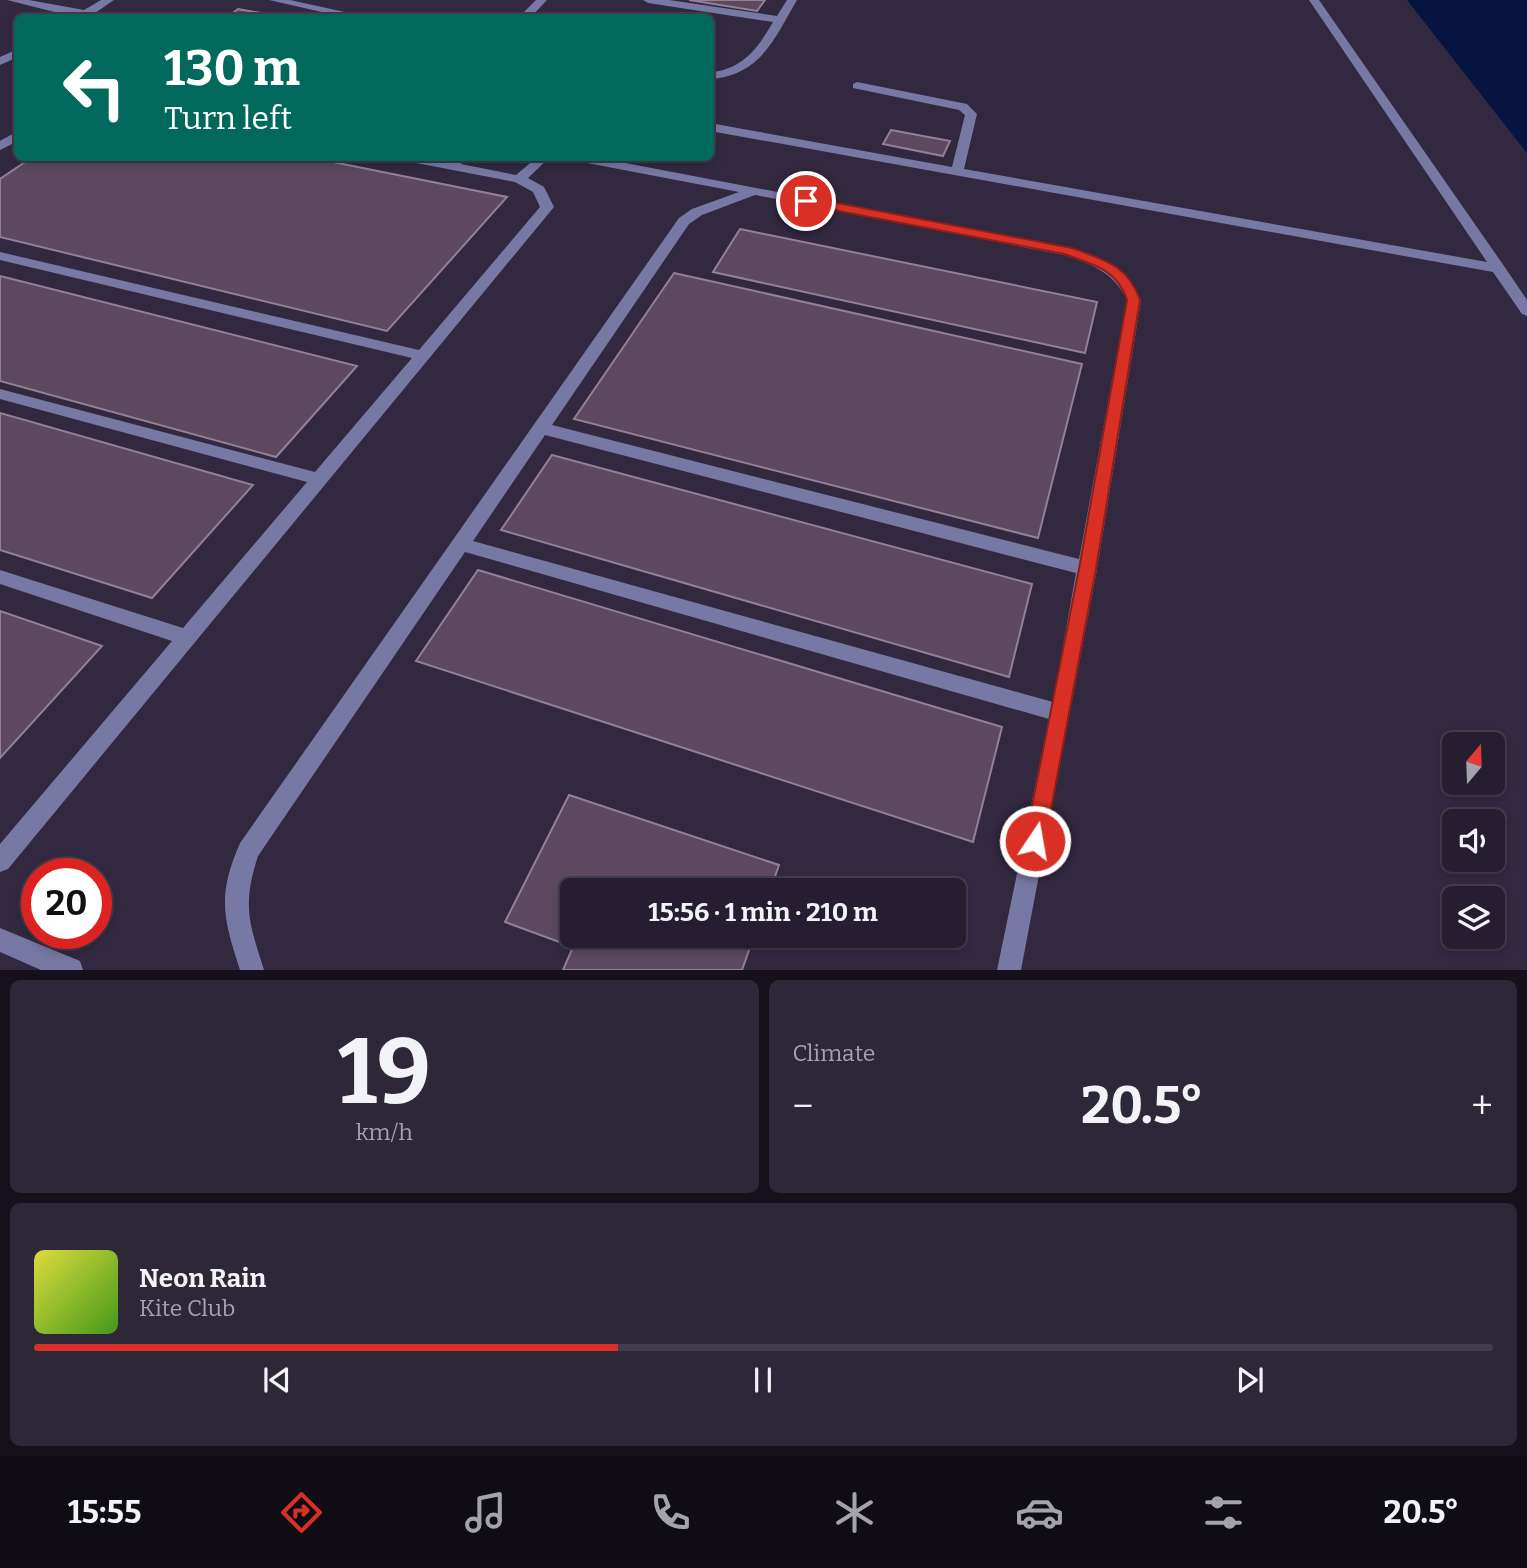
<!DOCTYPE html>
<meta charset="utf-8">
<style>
:root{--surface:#261e30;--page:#2e2738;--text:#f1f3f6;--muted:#a4a2ab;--line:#423c4c;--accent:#d93025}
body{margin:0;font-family:Bitter,serif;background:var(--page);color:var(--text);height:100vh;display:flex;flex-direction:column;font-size:26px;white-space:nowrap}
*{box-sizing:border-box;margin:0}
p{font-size:23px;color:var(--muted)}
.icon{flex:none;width:38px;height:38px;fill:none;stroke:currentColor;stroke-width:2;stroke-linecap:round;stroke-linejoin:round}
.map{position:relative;height:970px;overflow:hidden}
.side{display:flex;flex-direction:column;gap:10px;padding:10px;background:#15101a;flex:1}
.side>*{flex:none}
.guide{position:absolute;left:14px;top:14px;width:700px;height:147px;border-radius:10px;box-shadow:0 4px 10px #0003,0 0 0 2px var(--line);background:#00695c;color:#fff;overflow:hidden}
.needle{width:46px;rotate:19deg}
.tools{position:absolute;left:1442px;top:732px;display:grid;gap:14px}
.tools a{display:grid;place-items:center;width:63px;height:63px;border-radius:10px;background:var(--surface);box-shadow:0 4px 10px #0003,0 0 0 2px var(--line);font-size:35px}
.speed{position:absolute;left:21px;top:858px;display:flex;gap:14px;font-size:35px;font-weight:700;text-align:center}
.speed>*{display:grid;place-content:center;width:91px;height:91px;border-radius:50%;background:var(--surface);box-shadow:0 4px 10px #0003,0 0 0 2px var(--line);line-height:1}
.speed .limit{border:10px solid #d22;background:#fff;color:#111}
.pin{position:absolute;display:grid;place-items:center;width:60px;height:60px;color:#fff;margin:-30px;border:4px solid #fff;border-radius:50%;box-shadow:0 2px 7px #0007}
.me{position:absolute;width:77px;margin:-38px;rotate:12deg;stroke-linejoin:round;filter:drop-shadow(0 0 5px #0008)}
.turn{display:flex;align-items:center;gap:24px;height:147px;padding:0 35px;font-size:32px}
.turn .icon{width:91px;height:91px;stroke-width:2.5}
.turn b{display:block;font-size:49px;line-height:60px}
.big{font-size:52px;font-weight:700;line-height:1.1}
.side .widget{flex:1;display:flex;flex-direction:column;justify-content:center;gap:10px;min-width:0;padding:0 24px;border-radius:10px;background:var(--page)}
.side .dial{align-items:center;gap:0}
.dial b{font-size:91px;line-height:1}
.song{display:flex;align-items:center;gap:21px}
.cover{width:84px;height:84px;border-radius:10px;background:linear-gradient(135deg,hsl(60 70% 55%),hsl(100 70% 35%))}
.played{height:7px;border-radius:4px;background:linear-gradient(90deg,var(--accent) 40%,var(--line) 40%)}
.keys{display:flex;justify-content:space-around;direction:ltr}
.heat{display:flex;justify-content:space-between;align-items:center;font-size:38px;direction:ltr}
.side .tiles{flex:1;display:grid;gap:10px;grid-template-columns:1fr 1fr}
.widget:last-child{grid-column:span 2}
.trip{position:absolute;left:560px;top:878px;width:406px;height:70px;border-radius:10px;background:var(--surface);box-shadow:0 4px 10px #0003,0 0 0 2px var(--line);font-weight:700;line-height:70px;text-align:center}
.tabs{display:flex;height:112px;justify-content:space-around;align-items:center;background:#0f0c13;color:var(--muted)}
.tabs .icon{width:49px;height:49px}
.tabs .on{color:var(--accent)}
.tabs b{font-size:32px;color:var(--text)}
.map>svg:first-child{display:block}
.water{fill:#051440}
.building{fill:#5c495f;stroke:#937f97;stroke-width:2}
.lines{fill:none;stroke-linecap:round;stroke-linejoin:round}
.minor{fill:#7778a3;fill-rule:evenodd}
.route{fill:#d93025;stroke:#8d1f18;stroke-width:2}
</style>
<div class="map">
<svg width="1527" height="970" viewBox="0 0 1527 970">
<rect width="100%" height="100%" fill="#322840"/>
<path class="water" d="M1407,0h120v153z"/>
<path class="building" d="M689,0h76l-8,11z
M238,9l51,9h-63z
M891,130l59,11 -7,15 -60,-12z
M31,158h282l194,39 -120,134 -387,-94v-58z
M740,229l357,73 -12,51 -372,-81z
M674,273l408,91 -44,174 -464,-119z
M0,276l357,90 -81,91 -276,-76z
M0,413l253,72 -101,113 -152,-48z
M552,455l480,129 -23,93 -508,-147z
M478,570l524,157 -29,115 -557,-181z
M0,611l102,35 -102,112z
M569,795l210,70 -9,26h-198v45h182l-12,34h-179l10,-23 -68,-25z"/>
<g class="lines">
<path class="minor" d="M7,0h22l55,10 17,-10h13l-19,13 17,5h-34z
M269,0h21l82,18h-24z
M536,0h11l-17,18h-12z
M643,0h26l108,16 10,-16h10c-23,39 -36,75 -87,79v-7c32,-2 48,-24 63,-50l-125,-19z
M1309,0h10l185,266 23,34v16l-5,-2 -29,-42 -783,-141v-8l242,44 13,-52 -6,-5 -106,-22v-4l4,-2 110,22 10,10 -13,55 523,93z
M18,49v8l-18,8v-8z
M18,131v10l-18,9v-9z
M405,158h24l21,4 3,-4h12l-4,6 55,11 20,-17h13l-21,20 16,9 10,20 -546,662 -8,3v-28l172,-203 -172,-57v-14l183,58 124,-146 -307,-83v-10l315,83 97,-114 -412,-98v-8l419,98 121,-143 -7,-15 -18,-10 -104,-20z
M576,158h23l468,89c33,8 60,21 74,53l-44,269 -76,401h-24l52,-251 -584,-167 -207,304c-16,50 -9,66 6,114h-24c-17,-53 -23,-74 0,-127l439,-625 13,-9 47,-17 -157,-30zM755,195l309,60c27,9 50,17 63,45l-48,259 -527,-134 137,-201 13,-9zM545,435l531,138 -23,129 -580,-161z
M0,928l80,33 3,9h-42l-41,-18z"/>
</g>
<path class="route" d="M806,197l266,51c32,12 56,17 68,52l-44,269 -51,272 -3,7 -7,3 -7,-3 -3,-7 54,-272 48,-269c-10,-31 -35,-36 -63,-46l-262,-50 -2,-3z"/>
</svg>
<div class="tools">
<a><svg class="needle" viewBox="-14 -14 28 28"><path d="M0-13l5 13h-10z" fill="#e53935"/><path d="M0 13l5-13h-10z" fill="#a4a2ab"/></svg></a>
<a><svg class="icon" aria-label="sound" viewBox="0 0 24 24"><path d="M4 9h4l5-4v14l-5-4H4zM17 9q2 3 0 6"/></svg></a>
<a><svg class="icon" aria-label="layers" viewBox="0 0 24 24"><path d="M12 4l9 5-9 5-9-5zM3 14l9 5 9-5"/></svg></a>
</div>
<div class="speed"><div class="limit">20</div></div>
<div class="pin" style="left:806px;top:201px;background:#d93025"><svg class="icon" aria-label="arrive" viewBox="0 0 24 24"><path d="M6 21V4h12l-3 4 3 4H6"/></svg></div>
<svg class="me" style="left:1035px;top:841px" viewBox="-20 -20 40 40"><circle r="17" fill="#d93025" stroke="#fff" stroke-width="3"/><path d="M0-11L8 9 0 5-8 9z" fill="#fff"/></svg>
<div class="trip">15:56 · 1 min · 210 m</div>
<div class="guide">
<div class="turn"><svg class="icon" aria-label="left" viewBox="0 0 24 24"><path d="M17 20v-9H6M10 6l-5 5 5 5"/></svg><div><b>130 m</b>Turn left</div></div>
</div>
</div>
<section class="side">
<div class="tiles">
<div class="widget dial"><b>19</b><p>km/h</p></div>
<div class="widget"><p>Climate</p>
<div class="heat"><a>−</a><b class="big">20.5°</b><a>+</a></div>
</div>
<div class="widget">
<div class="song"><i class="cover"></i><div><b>Neon Rain</b><p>Kite Club</p></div></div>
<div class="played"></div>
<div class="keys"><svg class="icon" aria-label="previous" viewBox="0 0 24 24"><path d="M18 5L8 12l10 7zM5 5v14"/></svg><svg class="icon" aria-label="pause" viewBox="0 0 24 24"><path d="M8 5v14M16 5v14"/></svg><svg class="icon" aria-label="next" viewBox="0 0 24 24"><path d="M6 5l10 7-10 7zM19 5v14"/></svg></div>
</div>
</div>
</section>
<nav class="tabs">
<b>15:55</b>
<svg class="icon on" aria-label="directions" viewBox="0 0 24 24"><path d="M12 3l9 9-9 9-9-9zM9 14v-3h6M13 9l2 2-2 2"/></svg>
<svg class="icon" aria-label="music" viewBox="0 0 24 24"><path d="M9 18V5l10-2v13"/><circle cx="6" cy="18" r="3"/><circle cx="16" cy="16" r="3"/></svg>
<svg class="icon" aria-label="phone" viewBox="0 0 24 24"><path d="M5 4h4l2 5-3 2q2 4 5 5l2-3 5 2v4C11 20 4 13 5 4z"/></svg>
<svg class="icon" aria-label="climate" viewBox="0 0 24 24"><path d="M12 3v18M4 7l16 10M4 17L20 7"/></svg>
<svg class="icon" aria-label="car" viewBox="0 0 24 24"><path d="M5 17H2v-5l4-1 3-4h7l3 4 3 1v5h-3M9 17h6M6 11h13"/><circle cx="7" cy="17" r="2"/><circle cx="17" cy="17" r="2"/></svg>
<svg class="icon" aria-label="filters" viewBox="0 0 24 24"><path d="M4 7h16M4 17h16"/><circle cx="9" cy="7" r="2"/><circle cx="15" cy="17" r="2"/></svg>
<b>20.5°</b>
</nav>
